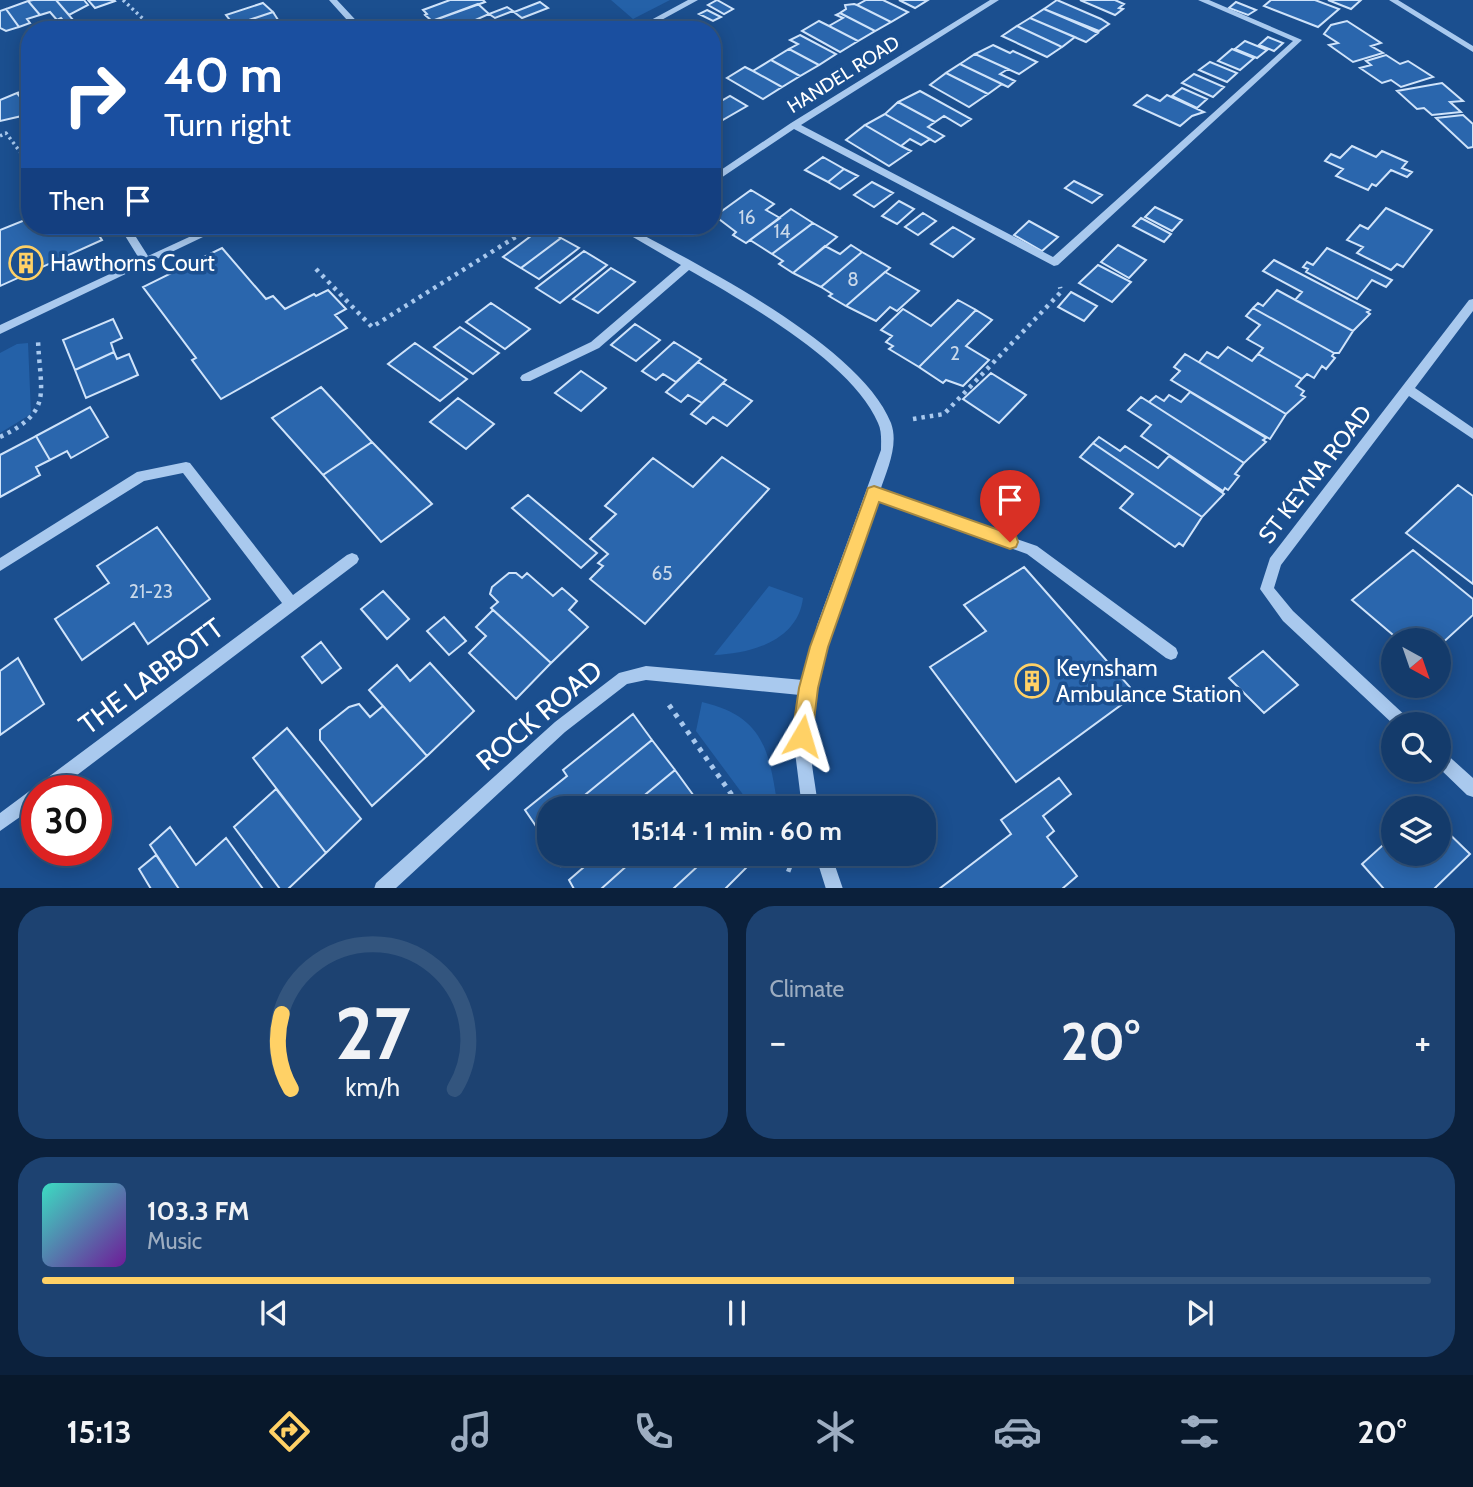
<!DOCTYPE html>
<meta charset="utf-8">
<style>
:root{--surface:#143b6b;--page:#1d4271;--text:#f1f3f6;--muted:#9dadc1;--line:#33557e;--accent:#ffd166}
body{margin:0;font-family:Cabin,sans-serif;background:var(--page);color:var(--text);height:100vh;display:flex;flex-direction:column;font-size:26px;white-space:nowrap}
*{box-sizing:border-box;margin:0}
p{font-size:23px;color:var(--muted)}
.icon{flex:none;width:38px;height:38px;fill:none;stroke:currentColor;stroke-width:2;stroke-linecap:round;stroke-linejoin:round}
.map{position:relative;height:888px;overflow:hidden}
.details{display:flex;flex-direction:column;gap:18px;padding:18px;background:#0b203b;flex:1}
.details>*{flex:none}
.top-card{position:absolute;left:21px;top:21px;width:700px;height:214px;border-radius:28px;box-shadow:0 4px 18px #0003,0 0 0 2px var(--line);background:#1a4fa0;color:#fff;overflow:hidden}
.needle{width:46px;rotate:140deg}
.buttons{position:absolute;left:1381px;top:628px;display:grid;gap:14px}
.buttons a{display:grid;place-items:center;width:70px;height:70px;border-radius:50%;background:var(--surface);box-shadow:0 4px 18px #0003,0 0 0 2px var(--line);font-size:35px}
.speed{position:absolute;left:21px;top:775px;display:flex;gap:14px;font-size:35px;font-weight:700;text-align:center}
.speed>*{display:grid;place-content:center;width:91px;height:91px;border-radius:50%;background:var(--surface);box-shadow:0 4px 18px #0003,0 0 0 2px var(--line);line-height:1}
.speed .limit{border:10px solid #d22;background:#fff;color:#111}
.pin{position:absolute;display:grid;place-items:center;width:60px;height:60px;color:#fff;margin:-72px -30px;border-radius:50% 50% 50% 0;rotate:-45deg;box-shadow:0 0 7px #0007}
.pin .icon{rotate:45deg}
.me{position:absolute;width:77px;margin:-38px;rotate:7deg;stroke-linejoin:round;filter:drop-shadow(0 0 5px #0008)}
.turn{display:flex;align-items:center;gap:24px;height:147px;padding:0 28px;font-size:32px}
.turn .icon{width:91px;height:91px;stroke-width:2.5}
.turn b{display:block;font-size:49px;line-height:60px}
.then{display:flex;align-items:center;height:66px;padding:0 28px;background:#0003;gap:14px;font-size:26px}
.big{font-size:52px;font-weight:800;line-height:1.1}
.details .widget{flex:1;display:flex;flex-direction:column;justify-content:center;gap:10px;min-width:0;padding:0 24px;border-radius:28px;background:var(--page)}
.details .dial{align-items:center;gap:0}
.dial svg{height:182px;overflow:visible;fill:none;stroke:var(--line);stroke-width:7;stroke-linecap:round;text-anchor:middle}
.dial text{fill:var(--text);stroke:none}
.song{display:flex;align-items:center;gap:21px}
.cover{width:84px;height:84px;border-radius:10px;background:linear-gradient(135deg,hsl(170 70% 55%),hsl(280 70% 35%))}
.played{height:7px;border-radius:4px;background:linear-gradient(90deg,var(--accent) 70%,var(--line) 70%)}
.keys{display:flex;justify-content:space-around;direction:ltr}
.heat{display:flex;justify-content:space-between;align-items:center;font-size:38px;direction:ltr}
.details .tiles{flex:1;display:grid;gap:18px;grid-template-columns:1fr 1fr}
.widget:last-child{grid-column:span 2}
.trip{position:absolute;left:537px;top:796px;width:399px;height:70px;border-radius:28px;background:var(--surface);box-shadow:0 4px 18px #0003,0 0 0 2px var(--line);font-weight:800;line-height:70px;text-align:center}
.tabs{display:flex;height:112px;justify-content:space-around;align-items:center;background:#08182b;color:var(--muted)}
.tabs .icon{width:49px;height:49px}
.tabs .active{color:var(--accent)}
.tabs b{font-size:32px;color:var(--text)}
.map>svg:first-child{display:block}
.green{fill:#2461a8}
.building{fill:#2a66ad;stroke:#cfe3fa;stroke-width:2}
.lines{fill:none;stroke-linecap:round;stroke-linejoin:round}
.path-far2{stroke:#a9c9ee;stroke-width:3.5;stroke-dasharray:2.5 3.5;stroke-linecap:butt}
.path-far1{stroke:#a9c9ee;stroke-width:4.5;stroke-dasharray:3.5 5;stroke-linecap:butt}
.path{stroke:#a9c9ee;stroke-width:5;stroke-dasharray:4.5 6;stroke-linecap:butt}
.minor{fill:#a9c9ee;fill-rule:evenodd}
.route{fill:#ffd166;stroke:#a68842;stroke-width:2}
.labels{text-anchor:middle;stroke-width:7;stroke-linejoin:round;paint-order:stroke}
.far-street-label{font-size:19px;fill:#fff;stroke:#1b4f8f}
.number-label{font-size:19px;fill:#cad9ea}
.poi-label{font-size:23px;fill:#fff;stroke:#1b4f8f;text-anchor:start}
.street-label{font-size:23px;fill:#fff;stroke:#1b4f8f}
.near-street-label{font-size:28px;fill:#fff;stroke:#1b4f8f}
</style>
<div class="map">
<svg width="1473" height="889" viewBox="0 0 1473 889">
<rect width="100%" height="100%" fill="#1b4f8f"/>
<path class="green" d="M611,0h59l-37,19z
M28,343l3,71 -31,19v-80l17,-9z
M769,586l34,12c-5,43 -53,56 -89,57z
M702,702c64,15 67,51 76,106h-25l-57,-77z"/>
<path class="building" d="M33,0h23l18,21 -8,3 -5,-6 -4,2 -7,-8 -10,3 -12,-14z
M56,0h28l4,5 -19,10z
M88,0h26l1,1 -20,7z
M450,0h33l2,2 -53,19 -7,-6 2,-1 -4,-4z
M717,0l16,9 -9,5 -16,-9z
M866,0h17l25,12 -17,10 -34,-17z
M899,0h29l-13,8z
M1057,0l44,19 8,5 -10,7 -55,-22z
M1080,0h35l9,4 -5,4 4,1 -8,6z
M1271,0h44l24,9 -21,18 -54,-21z
M1328,0h33l-10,9z
M28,1l12,14 -13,4 3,4 -11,4 -13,-18z
M540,2l8,6 -26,10 -8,-6z
M1236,2l20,8 -8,5 -19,-7z
M263,3l10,9 -39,13 -8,-10z
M478,4l11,10 -36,16h-12l-9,-9z
M854,4l3,1 34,17 -16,9 -35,-18 6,-4 -1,-4z
M507,7l6,4 -18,7 -6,-4z
M6,9l13,18 -13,4 -6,-3v-17z
M1044,9l44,19 10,5 -12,9 -56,-24z
M707,10l14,7 -8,4 -14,-7z
M273,12l7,11 -19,7 -39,-1z
M840,13l35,18 -17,10 -29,-15 14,-8 -7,-3z
M1030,18l45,19 -13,10 -45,-21z
M690,21l13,7 -22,2 -4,-2z
M819,21l10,5 29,15 -18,11 -38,-21z
M1347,21l34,22 -10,3 12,7 -30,9 -24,-17 9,-2 -14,-9 7,-9z
M499,22l11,8h-31z
M1017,26l45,21 -15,10 -45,-21z
M800,35l36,19 -17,11 -30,-16 9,-5 -8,-4z
M1268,37l15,6 -9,8 -15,-6z
M1245,41l22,9 -10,8 -22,-9z
M993,45l17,8 3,-2 24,11 -18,12 -44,-20z
M789,49l30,16 -19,11 -29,-16z
M1232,49l22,9 -14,12 -22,-9z
M975,54l33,15 -8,5 15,7 -7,6 -48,-23z
M1386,55l14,9 8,-3 25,16 -32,10 -10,-7 -9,3 -22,-15 11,-3 -5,-4z
M771,60l29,16 -18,11 -29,-16z
M1210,62l27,11 -10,9 -28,-12z
M960,64l42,20 -14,10 -42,-21z
M745,67l8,4 29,16 -19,12 -36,-21z
M946,73l42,21 -19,13 -39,-22z
M1194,74l30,13 -11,10 -31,-14z
M1442,83l21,18 -13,1 11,10 -29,3 -8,-7 -7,1 -20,-18z
M1182,88l25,11 -10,9 -25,-12z
M30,89v20l-13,-16z
M920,91l51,28 -10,7 -17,-10 -9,6 -37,-20z
M17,93l13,16 -6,3 2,3 -26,6v-21z
M1147,95l13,6 7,-6 37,17 -12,4 -12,10 -46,-21z
M712,96l9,5 9,-5 17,10 -31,18 4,2 -8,4z
M898,102l37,20 -7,5 16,9 -9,6 -50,-28z
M885,114l45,25 -9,6 -11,-6 -9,7 -36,-21z
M1463,115l10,9v23l-5,1 -32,-30z
M865,125l36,21 10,5 -22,15 -43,-26z
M1352,146l24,11 6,-6 25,11 -5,6 10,4 -5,5 -16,-7 -15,16 -4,-2 -4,6 -32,-14 7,-7 -18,-8 6,-7 9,4z
M823,157l21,12 -16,13 -23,-12z
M844,169l14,7 -18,13 -12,-7z
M1074,181l28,14 -10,8 -27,-15z
M872,182l21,11 -19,14 -20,-12z
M751,190l23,14 -8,6 14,8 -34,25 -13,-8 3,-3 -21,-16z
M899,201l15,8 -17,15 -15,-8z
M1155,207l27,13 -10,11 -27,-14z
M1386,208l46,22 -29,37 -6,-3 -6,6 -34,-17 6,-6 -16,-7 13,-15 8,4z
M791,209l22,14 -41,31 -22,-14z
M923,213l13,8 -18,14 -13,-8z
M30,218v8h63l9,14 -102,46v-56z
M1141,218l30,16 -7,8 -31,-16z
M1029,221l29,16 -16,14 -28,-16z
M813,223l24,14 -44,36 -14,-9 4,-3 -11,-7z
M543,227l18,11 -40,30 -18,-11z
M953,227l21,12 -21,18 -22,-13z
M561,238l18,10 -40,31 -18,-11z
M851,245l11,7 -41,35 -28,-14 32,-27 15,8z
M1118,245l28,15 -17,18 -28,-16z
M222,248l44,51 7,-3 12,13 29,-15 2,2 12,-6 18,19 -11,6 12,13 -126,71 -29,-39 4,-2 -53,-71z
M1327,248l65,32 -6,7 -14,-7 -15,19 -51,-27 2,-3 -5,-2 4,-5 6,3z
M584,251l23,14 -47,38 -24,-15z
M862,252l28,16 -44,38 -17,-10 3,-2 -11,-7z
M1274,260l96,50 -3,2 3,2 -17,17 -58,-31 7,-8 -39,-21z
M1098,265l33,17 -19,20 -33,-19z
M611,268l24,14 -37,31 -25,-14z
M885,272l34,19 -22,20 -7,-4 -14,14 -30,-15z
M1277,290l76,41 -14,22h-5l-81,-45 5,-5 5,3z
M1071,292l26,14 -13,15 -26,-14z
M958,300l18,10 -57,57 -30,-18 4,-3 -7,-4 6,-6 -11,-6 22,-21 28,17z
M491,303l39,26 -25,20 -39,-27z
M1253,308l81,45 -2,3 3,2 -9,11 -4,-3 -8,12 -7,-4 -5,5 -44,-25 5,-6 -16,-9 13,-14 -14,-9z
M976,310l16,10 -26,26 23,14 -26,26 -17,-6 -3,3 -24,-16z
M113,319l9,19 -11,5 3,9 -39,18 -12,-30z
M635,324l25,16 -24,21 -25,-16z
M460,327l39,26 -26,21 -39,-27z
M674,342l27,17 -25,23 -13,-8 -7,6 -14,-9z
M415,343l52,36 -27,22 -52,-37z
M1228,347l24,14 6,-7 44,25 -6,7 8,5 -3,4 4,2 -19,17 -87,-52 8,-10 11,6z
M114,352l3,7 12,-5 9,21 -52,23 -11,-28z
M1185,354l101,60 -16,25 -99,-59 9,-9 -6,-4z
M698,362l28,18 -24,23 -14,-8 -7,7 -15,-10z
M581,371l25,17 -25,23 -26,-18z
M991,373l35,22 -27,28 -36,-24z
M723,383l29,18 -25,25 -14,-9 -7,7 -15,-10z
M321,387l51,55 -49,33 -51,-57z
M1190,392l76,46 -3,2 3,2 -22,21 -95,-61 7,-6 8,5 5,-6 12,7z
M1141,397l103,66 -9,11 4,2 -11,14 -3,-2 -2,3 -82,-55 10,-11 -23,-15z
M458,398l36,26 -28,25 -36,-27z
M90,407l18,30 -37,21 -4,-7 -17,9 -14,-24z
M36,436l14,24 -14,7 4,8 -40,22v-42z
M1099,437l21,14 5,-5 33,22 11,-12 55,38 -22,23 -109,-74z
M372,442l60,62 -51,38 -58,-67z
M1093,443l109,74 -19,29 -4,-3 -4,4 -55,-39 13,-14 -53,-37z
M722,457l47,32 -124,135 -55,-45 13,-13 -5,-3 10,-9 -18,-15 26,-25 -11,-8 48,-48 40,29z
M1458,485l15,11v88l-67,-51z
M528,495l69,58 -16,15 -69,-60z
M157,527l53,72 -62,45 -14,-21 -52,37 -27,-41 54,-36 -12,-17z
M1413,550l60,49v16l-35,32v-7h-39l-47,-40z
M1024,567l112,127 -120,88 -86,-115 56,-36 -22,-26z
M509,573h7l6,5 5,-5 26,23 9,-8 15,13 -8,9 19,17 -37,36 -60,-55 7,-6 -8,-8 2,-7z
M383,591l26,28 -22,20 -26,-30z
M493,610l58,53 -35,36 -47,-46 17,-17 -10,-9z
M444,617l22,24 -17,14 -22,-24z
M321,642l20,26 -19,15 -20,-26z
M1263,651l35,34 -34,28 -35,-35z
M18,658l26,46 -44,31v-64z
M430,663l44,48 -47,45 -58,-66 28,-25 13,16z
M359,704l11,13 13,-11 44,50 -55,50 -52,-66v-10l29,-23z
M633,714l19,26 -83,68h-19v16l-10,8 -15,-22 42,-34 -4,-6z
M287,728l74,91 -35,34 -73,-95z
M652,740l23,30 -46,38h-60z
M675,770l24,33 -7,5h-63z
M1059,778l12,16 -28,22 11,15 -7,6 30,39 -15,13h-123l72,-55 -10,-14z
M276,789l50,64 -38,36h-8l-46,-62z
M1438,823l32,31 -36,35h-50l-22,-25 31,-28v18h45z
M550,824v24l-10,-16z
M170,827l26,38 30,-27 37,51h-84l-29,-44z
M554,854h21l-14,12z
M599,854h41l-39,35h-27l-5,-9z
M640,854h71l-38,35h-72z
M711,854h25l10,14 -21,21h-52z
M156,855l23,34h-28l-12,-20z"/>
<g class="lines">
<path class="path-far2" d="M123,0l32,30
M0,136l6,-3 24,32"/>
<path class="path-far1" d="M316,269l56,58 161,-101
M913,419l31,-5 117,-122 -1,-5
M0,437c54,-26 40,-44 38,-97"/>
<path class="path" d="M669,705l72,103
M773,854l9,13 14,5"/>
<path class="minor" d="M329,0h8l28,30h-9z
M688,0h10l-53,29 -7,-2z
M990,0h9l-198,125 252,132 240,-216 -95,-41h11l93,40 -244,225 -4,1 -260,-137 -82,55v-8l79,-53z
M1389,0h9l75,46v6z
M119,226h10l19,30 65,-30h13l-226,108v-9l140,-65z
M614,226h12l9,4 6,-4h12l-10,9c69,37 219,114 248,188 8,22 -4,47 -11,68l157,55 139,102 2,5 -2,5 -5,2 -5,-2 -139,-104 -151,-54c-28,77 -63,156 -66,239 0,23 6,46 8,69h-16l-7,-56 5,-57 -154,-15 -19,4 -62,48 -170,157h-21l2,-6 179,-161 64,-49 27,-7 157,14 14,-55 64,-175c0,-8 1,-19 -3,-27 -25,-60 -133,-121 -189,-153l-90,78 -69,33h-8l-2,-3 2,-3 69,-33 90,-77z
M1473,299v12l-58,77 58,40v11l-64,-43 -128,169 -7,23 19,23 116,108 3,5h-19l-110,-103 -23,-32 10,-31 199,-258z
M186,462l4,1 103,132 54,-40 5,-2 5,2 2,4 -2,4 -301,228h-19v14l-37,26v-18l282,-210 -99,-130 -39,8 -144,90v-13l137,-86z
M1438,748l5,3 30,27v19l-6,-2 -29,-28z
M815,854h16l12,35h-17z"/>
</g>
<path class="route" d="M874,486l142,50 2,6 -2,5 -6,2 -131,-47 -51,145 -10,41 -6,48 -3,7 -7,3 -7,-3 -3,-7 7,-48 11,-41 56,-153 2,-6z"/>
<defs>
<symbol id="building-ring" viewBox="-11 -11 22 22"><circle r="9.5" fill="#1b4f8f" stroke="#ffd166" stroke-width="1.5"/><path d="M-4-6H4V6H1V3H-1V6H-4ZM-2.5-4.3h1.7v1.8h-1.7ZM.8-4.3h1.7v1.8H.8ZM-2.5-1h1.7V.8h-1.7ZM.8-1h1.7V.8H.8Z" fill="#ffd166"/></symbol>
</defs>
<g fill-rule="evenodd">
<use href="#building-ring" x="7" y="244" width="38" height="38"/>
<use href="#building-ring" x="1013" y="662" width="38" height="38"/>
</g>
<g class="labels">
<g class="far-street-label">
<text transform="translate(843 74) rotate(-32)" y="7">HANDEL ROAD</text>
</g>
<g class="number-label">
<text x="747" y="224">16</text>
<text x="782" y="238">14</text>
<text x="853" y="286">8</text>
<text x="955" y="360">2</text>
<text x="662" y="580">65</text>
<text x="151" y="598">21-23</text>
</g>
<g class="poi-label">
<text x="50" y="271">Hawthorns Court</text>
<text x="1056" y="676">Keynsham<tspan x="1056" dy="26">Ambulance Station</tspan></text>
</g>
<g class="street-label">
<text transform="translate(1315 474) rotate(-52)" y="8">ST KEYNA ROAD</text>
</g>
<g class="near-street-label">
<text transform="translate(151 676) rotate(-37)" y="10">THE LABBOTT</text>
<text transform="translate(539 715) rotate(-40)" y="10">ROCK ROAD</text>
</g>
</g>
</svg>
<div class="buttons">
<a><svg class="needle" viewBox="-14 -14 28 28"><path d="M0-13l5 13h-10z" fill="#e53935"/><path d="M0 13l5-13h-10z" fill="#9dadc1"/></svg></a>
<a><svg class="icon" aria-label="search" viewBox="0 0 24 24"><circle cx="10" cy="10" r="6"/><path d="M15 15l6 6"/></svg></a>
<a><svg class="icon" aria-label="layers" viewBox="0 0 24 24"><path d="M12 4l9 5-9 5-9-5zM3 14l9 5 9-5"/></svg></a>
</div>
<div class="speed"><div class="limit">30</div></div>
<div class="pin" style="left:1010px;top:542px;background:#d93025"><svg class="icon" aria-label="arrive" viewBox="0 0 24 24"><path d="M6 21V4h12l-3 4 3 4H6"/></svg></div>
<svg class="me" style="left:802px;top:736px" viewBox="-20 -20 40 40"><path d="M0-17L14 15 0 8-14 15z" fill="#ffd166" stroke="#fff" stroke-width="4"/></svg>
<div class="trip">15:14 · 1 min · 60 m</div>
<div class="top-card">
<div class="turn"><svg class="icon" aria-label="right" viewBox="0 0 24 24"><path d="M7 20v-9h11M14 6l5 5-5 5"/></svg><div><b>40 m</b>Turn right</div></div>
<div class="then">Then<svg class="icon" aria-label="arrive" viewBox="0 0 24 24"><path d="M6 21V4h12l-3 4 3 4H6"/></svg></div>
</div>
</div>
<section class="details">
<div class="tiles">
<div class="widget dial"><svg viewBox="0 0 100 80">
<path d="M14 69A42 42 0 1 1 86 69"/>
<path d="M14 69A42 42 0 0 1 10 36" stroke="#ffd166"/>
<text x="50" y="56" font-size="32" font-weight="700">27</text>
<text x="50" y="72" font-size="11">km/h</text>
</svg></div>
<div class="widget"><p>Climate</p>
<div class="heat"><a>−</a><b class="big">20°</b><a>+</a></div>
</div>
<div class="widget">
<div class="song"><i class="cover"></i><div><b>103.3 FM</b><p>Music</p></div></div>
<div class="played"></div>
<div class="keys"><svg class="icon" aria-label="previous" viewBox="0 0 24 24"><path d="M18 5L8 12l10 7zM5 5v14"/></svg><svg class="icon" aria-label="pause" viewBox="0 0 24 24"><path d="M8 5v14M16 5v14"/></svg><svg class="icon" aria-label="next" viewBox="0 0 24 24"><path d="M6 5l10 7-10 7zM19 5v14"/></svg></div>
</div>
</div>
</section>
<nav class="tabs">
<b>15:13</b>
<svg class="icon active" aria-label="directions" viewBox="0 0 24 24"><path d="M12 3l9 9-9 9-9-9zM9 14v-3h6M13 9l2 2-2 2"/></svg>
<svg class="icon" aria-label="music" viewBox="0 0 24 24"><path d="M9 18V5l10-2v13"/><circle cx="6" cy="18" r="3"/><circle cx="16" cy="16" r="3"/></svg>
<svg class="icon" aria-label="phone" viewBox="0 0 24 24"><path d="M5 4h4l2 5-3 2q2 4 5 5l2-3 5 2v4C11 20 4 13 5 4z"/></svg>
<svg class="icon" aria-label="climate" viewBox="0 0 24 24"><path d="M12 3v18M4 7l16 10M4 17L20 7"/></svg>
<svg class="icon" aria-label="car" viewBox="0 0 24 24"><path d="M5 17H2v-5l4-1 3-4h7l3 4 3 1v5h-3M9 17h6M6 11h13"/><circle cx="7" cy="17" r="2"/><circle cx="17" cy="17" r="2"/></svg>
<svg class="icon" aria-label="filters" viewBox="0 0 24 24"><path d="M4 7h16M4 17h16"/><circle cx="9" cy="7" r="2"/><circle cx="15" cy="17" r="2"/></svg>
<b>20°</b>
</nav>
